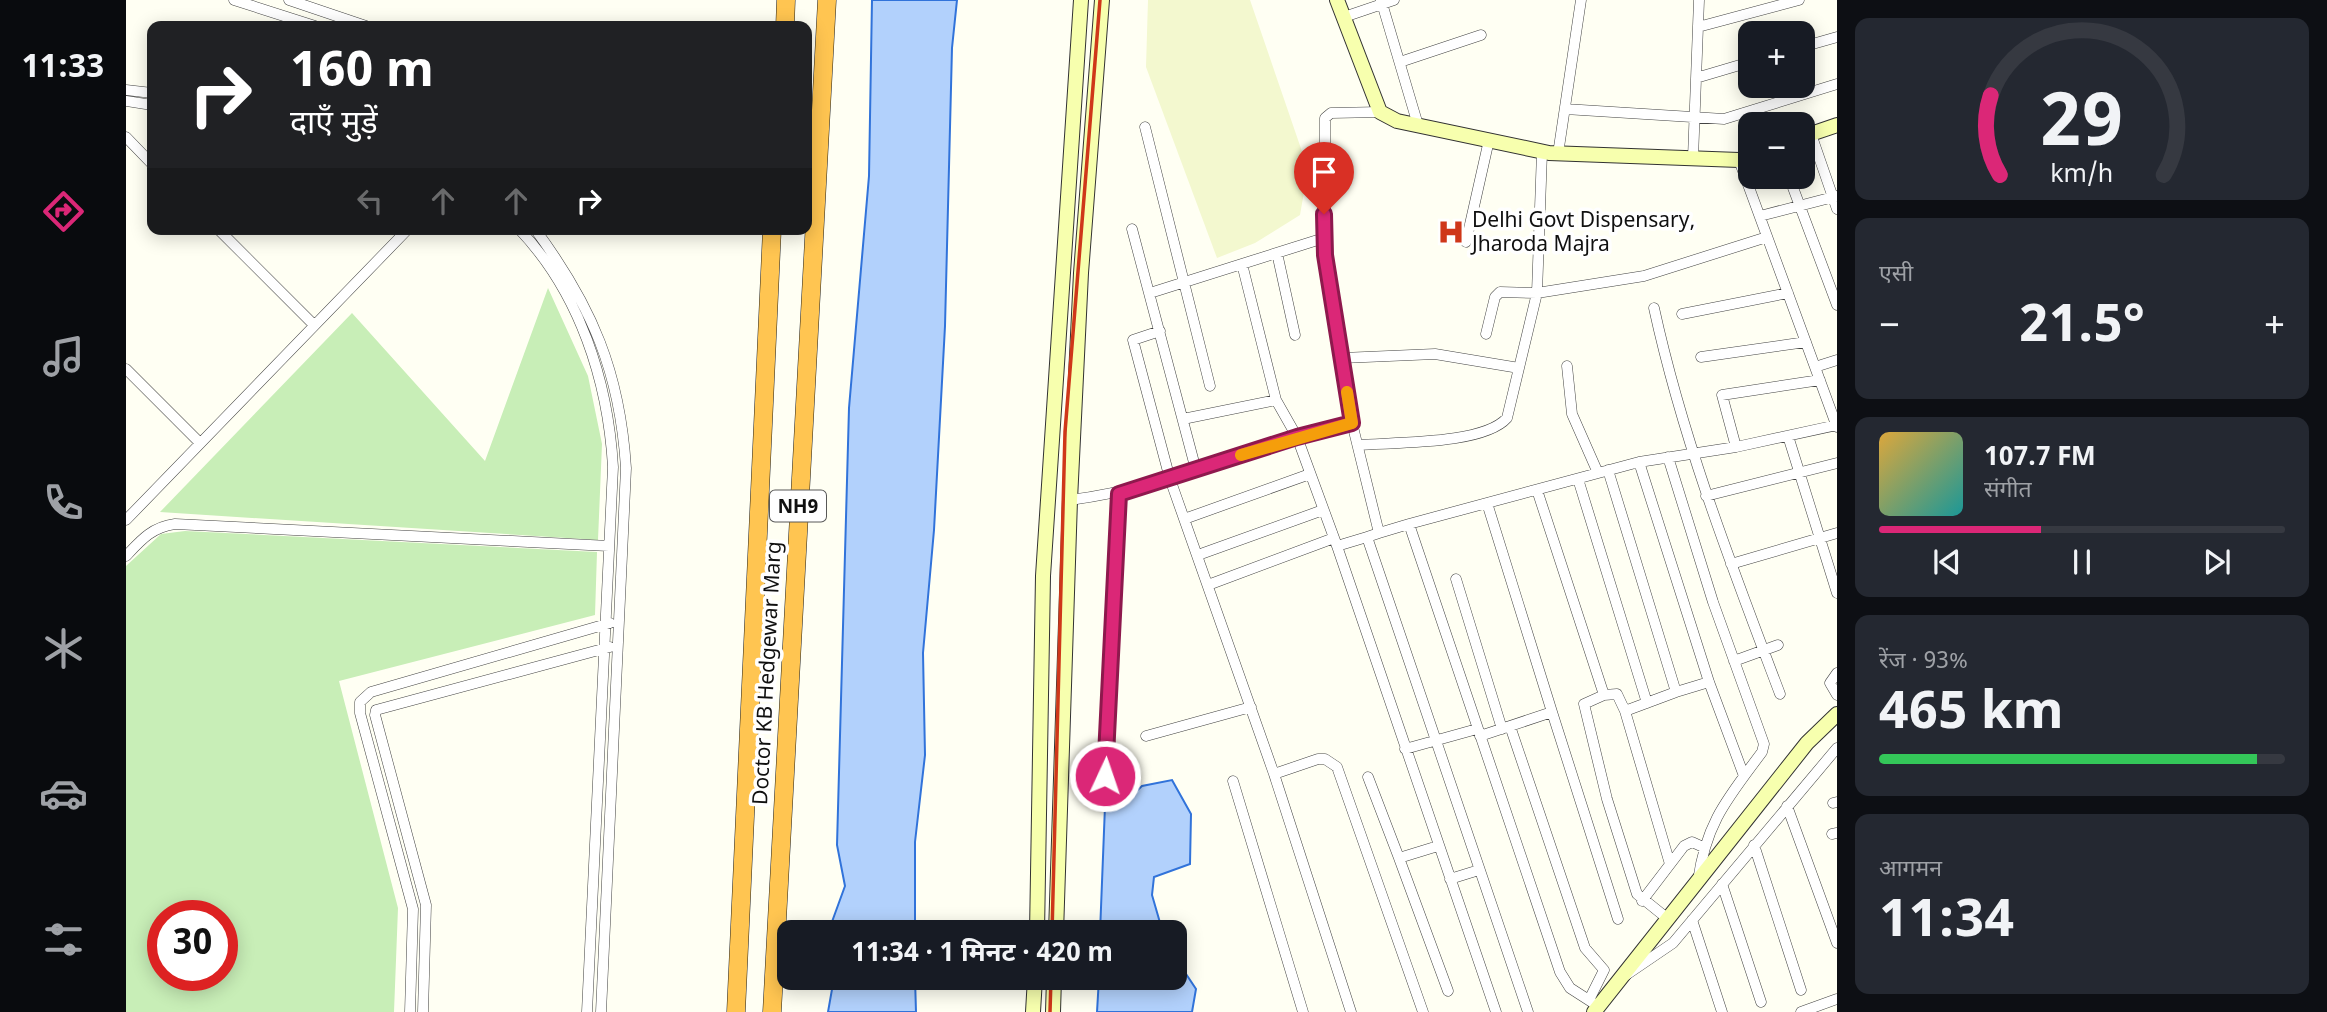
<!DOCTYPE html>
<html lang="hi">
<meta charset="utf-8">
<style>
:root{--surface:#171b24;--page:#242831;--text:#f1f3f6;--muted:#9ea1a6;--line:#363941;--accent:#db2777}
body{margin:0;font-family:Georgia,"Noto Sans Devanagari",serif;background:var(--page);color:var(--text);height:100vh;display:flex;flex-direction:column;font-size:26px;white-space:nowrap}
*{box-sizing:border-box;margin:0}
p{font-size:23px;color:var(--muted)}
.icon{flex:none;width:38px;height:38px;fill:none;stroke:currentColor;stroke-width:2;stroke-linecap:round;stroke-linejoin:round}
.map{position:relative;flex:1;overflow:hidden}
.sheet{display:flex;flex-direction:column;gap:18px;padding:18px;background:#0d0f14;width:490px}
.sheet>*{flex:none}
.hud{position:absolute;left:21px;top:21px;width:665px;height:214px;border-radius:14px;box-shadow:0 4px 18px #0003;background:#202124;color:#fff;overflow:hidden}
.tools{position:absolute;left:1612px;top:21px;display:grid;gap:14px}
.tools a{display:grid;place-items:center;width:77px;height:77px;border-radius:14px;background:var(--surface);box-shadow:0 4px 18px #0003;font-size:35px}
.speed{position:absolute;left:21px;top:900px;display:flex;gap:14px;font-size:35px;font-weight:700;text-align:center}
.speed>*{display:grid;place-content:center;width:91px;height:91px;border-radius:50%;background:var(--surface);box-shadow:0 4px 18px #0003;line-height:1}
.speed .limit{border:10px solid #d22;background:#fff;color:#111}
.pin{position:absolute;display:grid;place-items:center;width:60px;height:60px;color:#fff;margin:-72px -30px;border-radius:50% 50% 50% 0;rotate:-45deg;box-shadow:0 0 7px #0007}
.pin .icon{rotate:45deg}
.me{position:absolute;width:77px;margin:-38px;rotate:3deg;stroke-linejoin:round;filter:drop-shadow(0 0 5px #0008)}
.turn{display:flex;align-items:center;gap:24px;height:147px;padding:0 28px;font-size:32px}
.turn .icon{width:91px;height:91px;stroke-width:2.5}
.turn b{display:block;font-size:49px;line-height:60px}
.lanes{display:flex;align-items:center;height:66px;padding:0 28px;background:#0003;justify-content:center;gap:35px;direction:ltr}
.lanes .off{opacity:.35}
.big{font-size:52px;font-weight:700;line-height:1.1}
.sheet .card{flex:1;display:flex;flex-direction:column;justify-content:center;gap:10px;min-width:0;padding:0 24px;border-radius:14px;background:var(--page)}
.sheet .dial{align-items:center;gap:0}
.dial svg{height:182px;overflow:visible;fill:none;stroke:var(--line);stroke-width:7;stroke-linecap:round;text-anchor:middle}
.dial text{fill:var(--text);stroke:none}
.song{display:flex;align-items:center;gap:21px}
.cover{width:84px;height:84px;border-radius:10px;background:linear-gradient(135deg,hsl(40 70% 55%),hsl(180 70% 35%))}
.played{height:7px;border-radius:4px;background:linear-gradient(90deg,var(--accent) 40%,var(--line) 40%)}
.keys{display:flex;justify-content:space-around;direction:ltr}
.heat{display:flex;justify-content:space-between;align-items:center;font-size:38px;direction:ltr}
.charge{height:10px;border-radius:5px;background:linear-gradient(90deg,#34c759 93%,var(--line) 0)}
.trip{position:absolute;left:651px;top:920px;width:410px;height:70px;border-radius:14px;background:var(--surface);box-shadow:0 4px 18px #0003;font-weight:700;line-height:70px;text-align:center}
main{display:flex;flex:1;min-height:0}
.tab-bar{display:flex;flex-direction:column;width:126px;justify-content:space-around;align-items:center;background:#090b0e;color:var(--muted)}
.tab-bar .icon{width:49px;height:49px}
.tab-bar .current{color:var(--accent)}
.tab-bar b{font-size:32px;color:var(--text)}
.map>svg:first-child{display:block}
.farmland{fill:#f3f8cf}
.green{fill:#c8eeb7;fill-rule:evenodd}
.water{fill:#b2d1fc;stroke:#3173da;stroke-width:2}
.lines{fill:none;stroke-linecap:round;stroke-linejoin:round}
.street-casing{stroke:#434343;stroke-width:11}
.secondary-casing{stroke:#323232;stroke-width:16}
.highway-casing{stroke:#212121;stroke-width:19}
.street{stroke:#fff;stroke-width:10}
.secondary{stroke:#f7ffae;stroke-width:14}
.highway{stroke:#ffc551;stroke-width:18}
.rail{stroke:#cf3719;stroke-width:3.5}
.route-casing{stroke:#8e194d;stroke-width:18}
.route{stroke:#db2777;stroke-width:12}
.slow{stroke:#f59e0b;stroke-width:12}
.labels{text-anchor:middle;stroke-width:7;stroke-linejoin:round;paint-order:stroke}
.shield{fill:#fff;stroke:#585858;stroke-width:2}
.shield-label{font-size:19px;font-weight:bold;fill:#101010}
.poi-label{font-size:21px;fill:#101010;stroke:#fff;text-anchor:start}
.street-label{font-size:21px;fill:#101010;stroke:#fff}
</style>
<main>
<nav class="tab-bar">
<b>11:33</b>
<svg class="icon current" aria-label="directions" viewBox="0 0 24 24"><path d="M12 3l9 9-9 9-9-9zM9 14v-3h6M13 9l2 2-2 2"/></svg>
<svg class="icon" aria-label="music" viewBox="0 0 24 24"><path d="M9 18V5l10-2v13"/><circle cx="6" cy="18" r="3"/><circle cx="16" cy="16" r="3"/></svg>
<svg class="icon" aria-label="phone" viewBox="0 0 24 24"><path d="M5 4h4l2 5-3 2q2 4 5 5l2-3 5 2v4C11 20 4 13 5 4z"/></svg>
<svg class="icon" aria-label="climate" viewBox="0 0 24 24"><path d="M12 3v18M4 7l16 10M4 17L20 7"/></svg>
<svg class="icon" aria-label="car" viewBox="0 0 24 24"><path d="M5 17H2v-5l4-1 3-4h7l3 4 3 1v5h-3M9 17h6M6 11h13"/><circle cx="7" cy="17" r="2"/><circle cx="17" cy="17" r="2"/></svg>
<svg class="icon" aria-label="filters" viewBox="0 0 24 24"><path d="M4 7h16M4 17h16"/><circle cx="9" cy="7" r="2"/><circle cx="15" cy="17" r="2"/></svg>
</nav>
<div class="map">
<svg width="1711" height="1012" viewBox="0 0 1711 1012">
<rect width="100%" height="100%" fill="#fffff3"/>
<path class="farmland" d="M1022,0h102l58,169 -8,46 -45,28 -38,15 -71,-191z"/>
<path class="green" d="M422,288l40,88 14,68 -4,96 -438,-28 192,-199 133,148z
M59,531l412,21 -2,63 -256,66 59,227 -4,104h-268v-446l35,-32zM37,915h59v60h-59z"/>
<path class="water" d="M746,0h85l-5,48 -7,278 -11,204 -11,123 2,102 -10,87v91l-86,-3 16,-44 -8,-41 12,-437 20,-232z
M1046,780l19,34 -1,50 -36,13 -2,18 11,38h-63l5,-127 17,-2 20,-18z
M1048,956l22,33 -4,23h-95l2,-34h75z
M708,978h81l1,34h-88z"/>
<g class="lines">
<defs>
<path id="street" d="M108,0l81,26
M163,0l77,26
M1255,0l37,125
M1218,17l50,-17
M1572,27l101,-27
M1676,47l35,-10
M1274,62l81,-27
M1570,78l54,-16
M0,90l26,3
M0,101l26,4
M1439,109l159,10 113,-35
M1254,112l-49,1 -6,5v137l27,168 27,110 30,-9 151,448 10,16 28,18
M1019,127l65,259
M1685,134l26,75
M0,137l26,27
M1432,154l23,-154
M1567,158l6,-158
M1613,160l98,267
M1663,177l48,128
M1634,216l77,-20
M92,229l96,96
M393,229c61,64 89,152 94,238l-26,545
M409,229c57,77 85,143 91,239l-25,544
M1006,229l64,241
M1340,242l23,-102
M1151,253l18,82
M1116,264l34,136 21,37 40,109 159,466
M1024,293l174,-55
M1528,308c29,133 78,259 126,386
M1556,314l106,-21
M1034,331l-27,9 37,139 104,295 77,238
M1360,334l9,-37 5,-5 37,1 107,-17 123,-39
M1575,357l105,-15
M1216,358l93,-4 84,14
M1441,366l5,48 26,59
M1689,367l22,-7
M0,369l74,74
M1057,419l93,-19
M1662,436l49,157
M1232,445c35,-3 125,0 149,-27l30,-125 5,-141
M1610,447l-14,-52 98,-15
M1542,457l45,145 51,142 -2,8c-34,46 -56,70 -64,129
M1513,462l70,220 35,94
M1482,470l68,222 33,-10
M1452,479l69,224
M1411,490l67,205 13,-1 8,17 45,153
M1580,496l131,-33
M944,500c97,-12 187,-54 282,-77
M1061,518l123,-44
M0,520l282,-291
M1283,524l230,-62 97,-15 101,-22
M1253,533l-12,4 161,475
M1211,546l30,-9
M1072,555l125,-45
M0,556c15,-16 26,-29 49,-32l434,22
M1605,564l106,-31
M1330,579l46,150
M1082,585l126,-47
M1608,661l44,-16
M1711,673l-7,10 7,12
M1478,695l-20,9 23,95 30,95 31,25
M1499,711l51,-19
M1426,712l66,207
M1384,726l75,222 19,22 -15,30
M1020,736l105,-29
M1354,736l72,-24 -65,-209
M1279,749l72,-20
M1148,774l44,-15h7l12,8 86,245
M979,776l14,-282
M1242,777l31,81
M1107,781l70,231
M1707,803l4,-1
M1661,806l50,137
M1706,834l5,-1
M1628,845l47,145
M1312,846l-39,12 49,133
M1324,879l29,-9
M1596,884l39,118
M1516,901l42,-55 8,-4 11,5
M1566,920l30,92
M1500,975l47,-32 164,-195
M284,1012l3,-103 -53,-196v-11l11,-10 239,-69
M297,1012l3,-107 -51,-190 1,-5 234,-63
M1675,1012l36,-13"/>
<path id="secondary" d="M1211,0l43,112 17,9 152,32 190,7 11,-4
M1676,137l35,-12
M911,933l6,-357 38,-576
M930,933l14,-433 11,-227 21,-273
M907,1012l2,-34
M927,1012l1,-34
M1468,1012l213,-269 30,-29"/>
<path id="highway" d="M659,26l1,-26
M610,1012l36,-783
M646,1012l55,-1012"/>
</defs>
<use href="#street" class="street-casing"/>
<use href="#secondary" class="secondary-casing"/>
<use href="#highway" class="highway-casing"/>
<use href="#street" class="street"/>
<use href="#secondary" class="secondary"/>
<use href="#highway" class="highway"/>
<path class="rail" d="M926,933l13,-501 35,-432
M924,1012l1,-34"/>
</g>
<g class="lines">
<defs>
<path id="route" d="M979,776l14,-282 178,-57 55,-14 -27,-168 -1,-41"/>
</defs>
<use href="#route" class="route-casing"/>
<use href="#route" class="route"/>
<path class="slow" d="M1115,455l111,-32 -5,-31"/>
</g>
<defs>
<symbol id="hospital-bare" viewBox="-9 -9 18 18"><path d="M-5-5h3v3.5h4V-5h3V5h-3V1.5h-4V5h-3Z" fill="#cf3719" stroke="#fff" stroke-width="2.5" paint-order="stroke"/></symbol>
</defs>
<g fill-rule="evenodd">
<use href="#hospital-bare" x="1306" y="213" width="38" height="38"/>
</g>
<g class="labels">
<rect class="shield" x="644" y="490.5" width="56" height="31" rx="5"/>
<g class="shield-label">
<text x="672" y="513">NH9</text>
</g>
<g class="poi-label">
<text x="1346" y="227">Delhi Govt Dispensary,<tspan x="1346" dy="24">Jharoda Majra</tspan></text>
</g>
<g class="street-label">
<text transform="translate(641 673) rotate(-87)" y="7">Doctor KB Hedgewar Marg</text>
</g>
</g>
</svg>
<div class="tools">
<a>+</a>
<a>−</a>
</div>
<div class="speed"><div class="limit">30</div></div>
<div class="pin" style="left:1198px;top:214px;background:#d93025"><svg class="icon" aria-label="arrive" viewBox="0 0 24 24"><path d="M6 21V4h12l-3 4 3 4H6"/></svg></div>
<svg class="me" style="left:979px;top:776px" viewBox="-20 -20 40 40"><circle r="17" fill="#db2777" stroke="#fff" stroke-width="3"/><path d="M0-11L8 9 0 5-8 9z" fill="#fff"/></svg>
<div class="trip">11:34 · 1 मिनट · 420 m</div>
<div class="hud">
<div class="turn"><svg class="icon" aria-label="right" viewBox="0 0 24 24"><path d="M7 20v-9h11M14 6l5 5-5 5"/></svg><div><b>160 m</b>दाएँ मुड़ें</div></div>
<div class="lanes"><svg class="icon off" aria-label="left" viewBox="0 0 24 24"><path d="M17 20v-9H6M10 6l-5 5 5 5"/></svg><svg class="icon off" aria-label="ahead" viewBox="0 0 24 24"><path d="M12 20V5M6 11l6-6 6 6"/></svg><svg class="icon off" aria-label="ahead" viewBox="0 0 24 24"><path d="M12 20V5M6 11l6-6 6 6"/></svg><svg class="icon" aria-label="right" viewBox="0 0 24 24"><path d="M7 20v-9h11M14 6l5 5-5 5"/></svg></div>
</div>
</div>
<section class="sheet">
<div class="card dial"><svg viewBox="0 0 100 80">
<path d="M14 69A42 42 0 1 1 86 69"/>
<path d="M14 69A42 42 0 0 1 10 34" stroke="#db2777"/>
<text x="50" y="56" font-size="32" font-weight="700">29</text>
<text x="50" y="72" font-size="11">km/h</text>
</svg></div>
<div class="card"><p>एसी</p>
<div class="heat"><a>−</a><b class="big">21.5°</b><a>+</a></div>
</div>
<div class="card">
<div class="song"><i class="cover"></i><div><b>107.7 FM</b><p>संगीत</p></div></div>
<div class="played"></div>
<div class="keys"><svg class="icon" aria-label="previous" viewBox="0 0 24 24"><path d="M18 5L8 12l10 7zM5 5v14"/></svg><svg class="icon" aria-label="pause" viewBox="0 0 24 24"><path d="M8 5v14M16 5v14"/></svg><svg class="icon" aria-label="next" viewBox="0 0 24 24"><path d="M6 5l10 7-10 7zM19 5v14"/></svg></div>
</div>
<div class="card"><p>रेंज · 93%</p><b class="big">465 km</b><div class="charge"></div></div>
<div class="card"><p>आगमन</p><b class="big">11:34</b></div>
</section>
</main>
